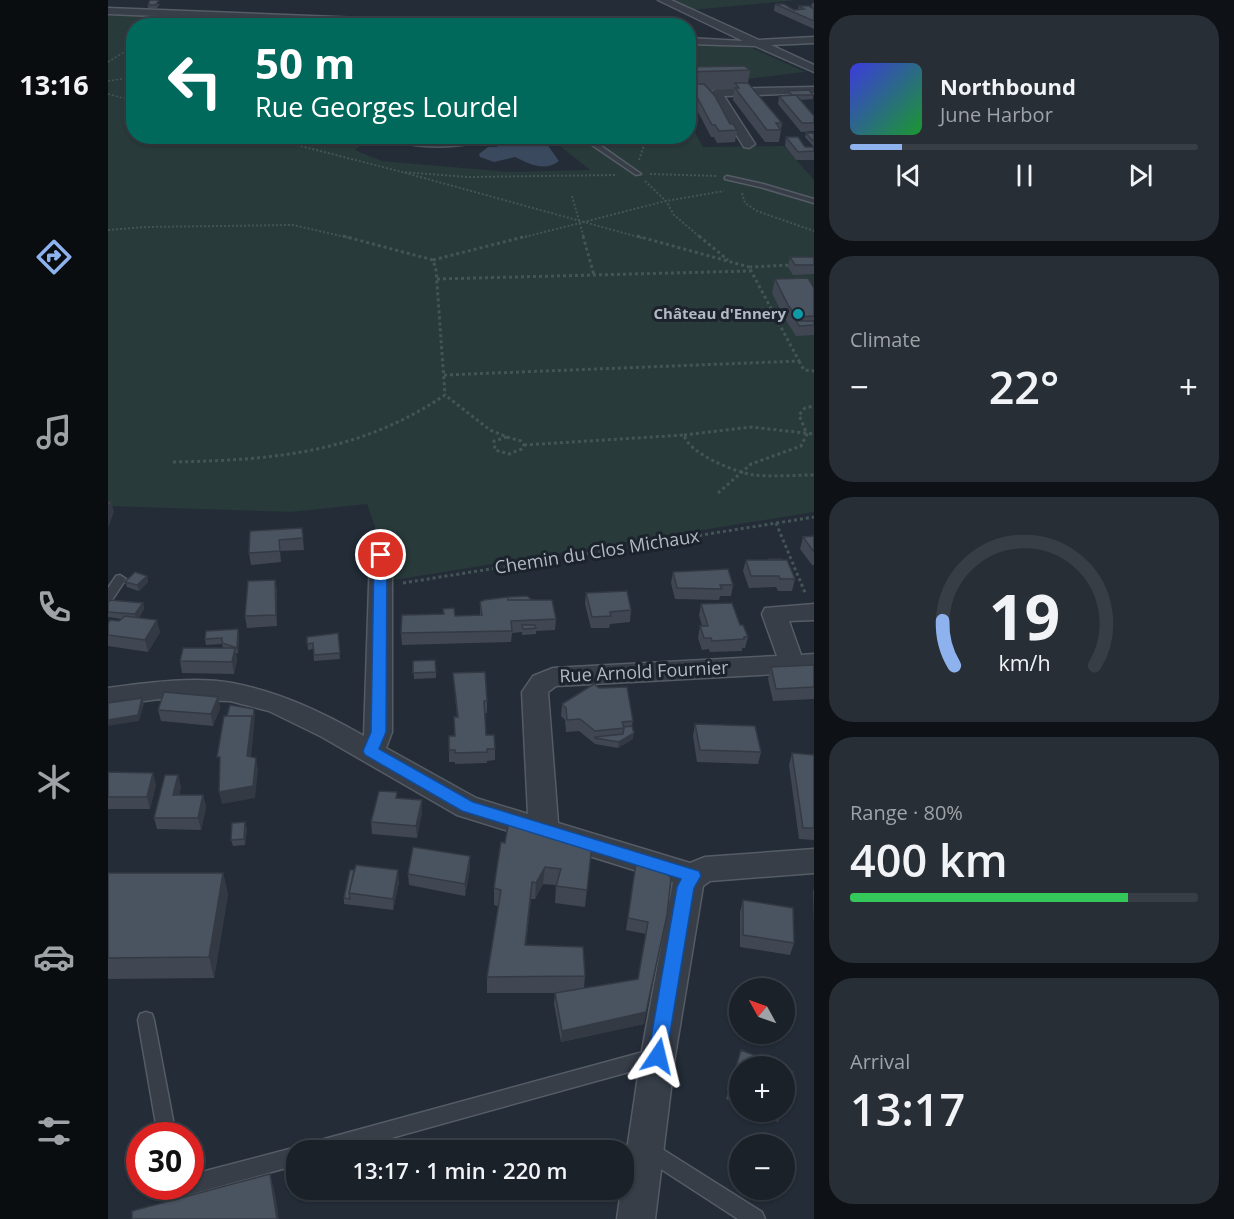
<!DOCTYPE html>
<meta charset="utf-8">
<style>
:root{--surface:#1a2129;--page:#272e35;--text:#f1f3f6;--muted:#9fa3a8;--line:#383e46;--accent:#8db2ed}
body{margin:0;font-family:"Open Sans",sans-serif;background:var(--page);color:var(--text);height:100vh;display:flex;flex-direction:column;font-size:22px;white-space:nowrap}
*{box-sizing:border-box;margin:0}
p{font-size:20px;color:var(--muted)}
.icon{flex:none;width:33px;height:33px;fill:none;stroke:currentColor;stroke-width:2;stroke-linecap:round;stroke-linejoin:round}
.map{position:relative;flex:1;overflow:hidden}
.sheet{display:flex;flex-direction:column;gap:15px;padding:15px;background:#0e1217;width:420px}
.sheet>*{flex:none}
.hud{position:absolute;left:18px;top:18px;width:570px;height:126px;border-radius:24px;box-shadow:0 2px 4px #0004,0 0 0 2px var(--line);background:#00695c;color:#fff;overflow:hidden}
.needle{width:39px;rotate:310deg}
.buttons{position:absolute;left:621px;top:978px;display:grid;gap:12px}
.buttons a{display:grid;place-items:center;width:66px;height:66px;border-radius:50%;background:var(--surface);box-shadow:0 2px 4px #0004,0 0 0 2px var(--line);font-size:30px}
.speed{position:absolute;left:18px;top:1122px;display:flex;gap:12px;font-size:30px;font-weight:700;text-align:center}
.speed>*{display:grid;place-content:center;width:78px;height:78px;border-radius:50%;background:var(--surface);box-shadow:0 2px 4px #0004,0 0 0 2px var(--line);line-height:1}
.speed .limit{border:9px solid #d22;background:#fff;color:#111}
.pin{position:absolute;display:grid;place-items:center;width:51px;height:51px;color:#fff;margin:-26px;border:3px solid #fff;border-radius:50%;box-shadow:0 2px 6px #0007}
.me{position:absolute;width:66px;margin:-33px;rotate:10deg;stroke-linejoin:round;filter:drop-shadow(0 0 4px #0008)}
.turn{display:flex;align-items:center;gap:21px;height:126px;padding:0 30px;font-size:27px}
.turn .icon{width:78px;height:78px;stroke-width:2.5}
.turn b{display:block;font-size:42px;line-height:51px}
.big{font-size:45px;font-weight:600;line-height:1.1}
.sheet .tile{flex:1;display:flex;flex-direction:column;justify-content:center;gap:9px;min-width:0;padding:0 21px;border-radius:24px;background:var(--page)}
.sheet .dial{align-items:center;gap:0}
.dial svg{height:156px;overflow:visible;fill:none;stroke:var(--line);stroke-width:7;stroke-linecap:round;text-anchor:middle}
.dial text{fill:var(--text);stroke:none}
.song{display:flex;align-items:center;gap:18px}
.cover{width:72px;height:72px;border-radius:9px;background:linear-gradient(135deg,hsl(240 70% 55%),hsl(130 70% 35%))}
.played{height:6px;border-radius:3px;background:linear-gradient(90deg,var(--accent) 15%,var(--line) 15%)}
.keys{display:flex;justify-content:space-around;direction:ltr}
.heat{display:flex;justify-content:space-between;align-items:center;font-size:33px;direction:ltr}
.charge{height:9px;border-radius:4px;background:linear-gradient(90deg,#34c759 80%,var(--line) 0)}
.trip{position:absolute;left:178px;top:1140px;width:348px;height:60px;border-radius:24px;background:var(--surface);box-shadow:0 2px 4px #0004,0 0 0 2px var(--line);font-weight:600;line-height:60px;text-align:center}
main{display:flex;flex:1;min-height:0}
.menu{display:flex;flex-direction:column;width:108px;justify-content:space-around;align-items:center;background:#0a0d10;color:var(--muted)}
.menu .icon{width:42px;height:42px}
.menu .on{color:var(--accent)}
.menu b{font-size:27px;color:var(--text)}
.map>svg:first-child{display:block}
.green{fill:#283a3a}
.water{fill:#3a495e}
.lines{fill:none;stroke-linecap:round;stroke-linejoin:round}
.lane-casing{stroke:#555c65;stroke-width:3}
.street-casing{stroke:#555c65;stroke-width:3}
.path-far2{stroke:#455557;stroke-width:1.5;stroke-dasharray:2 2;stroke-linecap:butt}
.path-far1{stroke:#455557;stroke-width:2;stroke-dasharray:2 2;stroke-linecap:butt}
.path{stroke:#455557;stroke-width:3;stroke-dasharray:3 3;stroke-linecap:butt}
.lane{fill:#373e48;fill-rule:evenodd}
.street{fill:#373e48;fill-rule:evenodd}
.wall{fill:#404753}
.shaded-wall{fill:#343a43}
.building{fill:#4a5360;stroke:#343a43;stroke-width:1.5}
.route{fill:#1a73e8;stroke:#114b97;stroke-width:1.5}
.culture-dot{fill:#0f9aa8;stroke:#1c232c;stroke-width:2}
.labels{text-anchor:middle;stroke-width:6;stroke-linejoin:round;paint-order:stroke}
.far-poi-label{font-size:15px;font-weight:bold;fill:#b2b9c4;stroke:#1c232c;text-anchor:end}
.street-label{font-size:18px;fill:#b2b9c4;stroke:#1c232c}
</style>
<main>
<nav class="menu">
<b>13:16</b>
<svg class="icon on" aria-label="directions" viewBox="0 0 24 24"><path d="M12 3l9 9-9 9-9-9zM9 14v-3h6M13 9l2 2-2 2"/></svg>
<svg class="icon" aria-label="music" viewBox="0 0 24 24"><path d="M9 18V5l10-2v13"/><circle cx="6" cy="18" r="3"/><circle cx="16" cy="16" r="3"/></svg>
<svg class="icon" aria-label="phone" viewBox="0 0 24 24"><path d="M5 4h4l2 5-3 2q2 4 5 5l2-3 5 2v4C11 20 4 13 5 4z"/></svg>
<svg class="icon" aria-label="climate" viewBox="0 0 24 24"><path d="M12 3v18M4 7l16 10M4 17L20 7"/></svg>
<svg class="icon" aria-label="car" viewBox="0 0 24 24"><path d="M5 17H2v-5l4-1 3-4h7l3 4 3 1v5h-3M9 17h6M6 11h13"/><circle cx="7" cy="17" r="2"/><circle cx="17" cy="17" r="2"/></svg>
<svg class="icon" aria-label="filters" viewBox="0 0 24 24"><path d="M4 7h16M4 17h16"/><circle cx="9" cy="7" r="2"/><circle cx="15" cy="17" r="2"/></svg>
</nav>
<div class="map">
<svg width="706" height="1219" viewBox="0 0 706 1219">
<rect width="100%" height="100%" fill="#232c37"/>
<path class="green" d="M563,0h127l-106,10z
M0,15l255,8 7,2 -236,1v110l237,1 -16,13 27,11 129,11 79,-2 -30,-24 -9,-9 137,-1 1,-15 14,26 81,-1 30,34v332l-420,68 -27,-76 -76,8 -183,-6z
M580,42l64,6 53,24 -57,7 -59,1z"/>
<path class="water" d="M393,137h44l4,10 10,14c-14,11 -30,3 -44,-4l-21,5 -14,-5 -1,-3 9,-7h9z"/>
<g class="lines">
<defs>
<path id="lane" d="M277,136l53,6 53,-6c-24,14 -82,14 -106,0z
M471,136h8l54,38 -5,1z
M619,176l36,8 51,15v4l-54,-16 -35,-8v-2z
M12,575l6,4 -14,21 -4,1v-13l8,-12z
M38,1012l6,2 2,6 22,116h-18l-20,-116 2,-6z
M546,1049l6,2 3,6 -3,6 -6,2 -306,85h-40l2,-7 7,-2z
M543,1142l111,70 3,7h-27l-94,-61 -2,-7 2,-7z
M189,1147l7,3h-7v15l-120,33 -7,-2 -3,-10h23v-11z"/>
<path id="street" d="M550,0h13l88,40 55,-3v6l-43,2 43,20v7l-59,-26 -67,-2v-6l55,3z
M0,8l378,15 5,3h-93l-290,-12z
M706,87v6l-90,3 31,48 -6,4 -5,-1 -34,-54 6,-4z
M273,549l8,2 3,5v176l-6,16 90,50 52,16 -6,-122 11,-16 20,-8 224,-12 -15,-42 3,-6 49,-4v16l-25,1 12,34 13,-1v18l-258,14 -8,6 10,131 132,40 15,-6 109,-8v24l-104,8 -7,5 -28,170 -20,163h-38l4,-29h3v-20l17,-114 32,-174 -216,-67 -135,-78 -53,-26 -39,-10 -71,-2 -51,7v-18c38,-5 86,-12 124,-5 48,9 90,29 132,53l6,-180 3,-5z"/>
</defs>
<use href="#lane" class="lane-casing"/>
<use href="#street" class="street-casing"/>
<path class="path-far2" d="M0,62l26,-16
M0,81l26,-4
M0,94l26,7"/>
<path class="path-far1" d="M154,136l140,36
M531,160l8,-24
M542,174l67,2
M507,175l-147,2 -66,-5 240,66
M537,181l21,20 8,14 27,23
M634,193l3,10 12,8 57,20
M464,196l12,42
M0,230l38,-3 147,-2 57,13
M413,238l145,-37 58,-10"/>
<path class="path" d="M235,236l90,24 3,10 9,125
M475,236l11,39
M529,236l112,31
M591,236l29,24
M325,260l94,-24
M329,279l313,-8
M691,361l5,9 10,1
M336,375l355,-14 -50,-94 43,-2
M576,435l67,-8 63,7
M399,437l14,4 3,4 -2,4 -13,5 -14,-4 -1,-9z
M416,445l160,-10c5,19 51,37 70,40 19,2 40,0 60,0
M65,462c101,-2 186,-9 272,-67l45,35 17,7
M610,493l33,-29 50,-18 6,-12 -8,-19 6,-7 9,-2
M668,523l30,72
M295,583l411,-66"/>
<use href="#lane" class="lane"/>
<use href="#street" class="street"/>
</g>
<path class="wall" d="M704,3h2v26l-40,-18 1,-7 19,6h4l1,-4 12,1z
M52,4l-3,4h-9v-3z
M580,67l62,3 -2,13 34,40 -3,19h-14l-32,-42 1,-11 -25,1 21,34 7,6 -2,12 -18,1 -3,-6h-3l-15,-29h-3l-4,-7 1,-11 -2,1z
M680,91l25,4v4l-13,1 14,16v15l-13,1 -23,-28 1,-8h9z
M698,133h8v13h-1l-8,-9z
M307,136h53v3l-53,1z
M678,137l19,10h9v13h-18l-11,-14z
M682,257h24v17l-21,1 -5,-8z
M667,279l39,9v47l-18,1 -11,-17 -13,-26z
M194,528l2,22 -24,1 1,11 -30,3 -2,-12z
M706,536v29h-2l-12,-16 3,-12z
M638,560l49,19 -3,12h-14l-2,-4 -27,1 -6,-17z
M565,572l60,13 -2,11h-11l-1,4 -44,-1 -4,-16z
M39,576l1,6 -9,9 -12,-4 -2,-5z
M167,580l2,11v35l-30,2 -2,-12z
M478,593l45,17 -1,12 -20,2 -1,4h-18l-6,-24z
M372,602l76,17 -1,11 -19,1v3l-14,1v-3l-10,1 -1,9 -109,3 -1,-12 54,-17 25,-1z
M0,603h35l1,6 -5,9 21,14 -12,20 -40,-6v-22l12,-4 2,-1 -14,-2z
M593,604l39,21 8,12 -3,11h-3v3l-32,1 -1,-3 -7,1 -4,-12 2,-12h2l-3,-11z
M130,629l1,6 -1,19 -2,-1 1,7 -3,14 -52,-1 -2,-12 43,-13 -1,-4 -16,1 -1,-6z
M230,633l2,26 -26,2 -1,-12 -5,1 -1,-13z
M305,661l23,11v6l-22,1z
M706,665v34l-41,2 -5,-22 3,-12z
M345,673l34,28v12h-3l2,22 9,14v11l-8,1v2l-32,1v-2h-6v-26h5v-19h3l-3,-32z
M110,697l2,11 -7,18 -52,-5 -3,-11z
M454,704l71,17 -1,5 1,13 -15,9 -23,-4 -16,-13 -13,1 -1,-12 -4,-4z
M587,724l66,28 -3,12 -61,-2 -4,-26z
M684,753l22,2v85l-15,-1 -10,-74z
M0,772l48,12 -6,25h-42z
M70,775l3,12 -2,8h24l3,12 -5,23 -44,-1 -3,-11z
M289,798l25,2v12l-5,26 -45,-4 -1,-12z
M139,828l-2,17 -12,1 -2,-6z
M397,843l87,1 -7,63 -30,-4 1,-18 -13,-1 -8,15h-4l-5,46 59,31 -1,12 54,-9 8,-45 -20,-4 10,-67 29,8 -21,153 -83,18 -7,-38 1,-11h-68v-16l11,-71 -4,-1v-17z
M362,856v12l-5,28 -56,-11 -1,-11z
M242,870l49,12 -6,28 -49,-6v-6z
M0,873h115l5,21 -14,84 -106,1z
M706,888v37l-1,-33z
M635,900l51,43 -4,12 -50,-8v-35z
M633,1050l-1,16v39l-14,-6z
M647,1112h27l-4,10z"/>
<path class="shaded-wall" d="M3,501l3,11 -6,16v-18z
M39,576l1,6 -9,9 -2,-6z
M167,580l2,11v35l-1,-11z
M35,603l1,6 -7,11 -2,-6z
M49,620l3,12 -12,20 -3,-12z
M130,629l1,6 -1,19 -1,-6z
M127,648l2,12 -3,14 -2,-12z
M110,697l2,11 -7,18 -2,-12z
M34,698l2,6 -5,17 -31,5v-6z
M146,709l1,6 -1,13 -1,-6z
M144,716l2,12 -4,39 -3,-11z
M526,733l-1,6 -15,9 1,-6z
M148,758l2,12 -3,28 -33,6 -3,-12z
M45,773l3,11 -6,25 -3,-12z
M70,775l3,12 -5,20 -3,-12z
M95,795l3,12 -5,23 -3,-12z
M314,800v12l-5,26 -1,-12z
M137,822l2,6 -2,17 -1,-6z
M362,856v12l-5,28v-12z
M437,867l-2,17 -8,15 1,-16z
M290,870l1,12 -6,28v-11z
M115,873l5,21 -14,84 -5,-21z
M424,882l-1,17 -7,63 1,-17z
M559,915l-23,109 -83,18 1,-11 84,-19z
M162,1174l5,19 4,26h-2z"/>
<path class="building" d="M42,0h9l-3,5h-8z
M667,4h9l10,6 10,-1 -5,-3h10l5,3v12z
M636,66l6,4 -62,2v-5z
M627,83h13l34,40h-6l5,7h-14l-32,-42h4z
M583,84h13l11,12 15,28h3l4,6 -18,1 -4,-6h-3l-15,-28h-2l-5,-8h4z
M701,90l4,5h-21l-4,-4z
M688,95l18,21v7h-12l-23,-27z
M698,133h8v8h-1z
M678,137h12l7,10h9v4l-16,1z
M682,257h24v8h-19z
M700,278l6,10v28l-17,1 -9,-12 -13,-26z
M688,321h18v4l-15,1z
M0,501h3l-3,9z
M194,528l1,10 -24,2 1,11 -31,2 1,-22z
M706,536v16l-11,-15z
M661,559h12l1,1h-13z
M638,560h41l8,19h-15l-1,-3h-28z
M620,569l5,16h-13l2,4 -45,-1 -4,-16z
M27,572l12,4 -10,9 -12,-3z
M167,580l1,35 -31,1 3,-35z
M519,591l4,19 -21,2 1,4 -19,1 -6,-24z
M419,596l5,4h-24v-3h-1z
M400,597v3h44l4,19 -45,2 1,10 -111,2 1,-18 42,-1 -1,-5 11,-1 1,8 27,-1 -2,-13 4,-2z
M2,600l33,3 -8,11 -27,-2v-9z
M624,603l8,22h3l5,12h-4v2l-32,2 -1,-3h-7l-4,-12h8l-7,-22z
M17,616l32,4 -12,20 -37,-5v-11l2,-4 9,1z
M414,625h13l1,3 -13,1z
M130,629l-1,19 -15,-5v-5l-17,1 1,-8z
M230,633l2,20 -26,2 -1,-12 -6,1v-7z
M75,648h52l-3,14 -52,-1z
M327,660l1,12 -23,1v-12z
M706,665v22l-38,2 -5,-22z
M377,672l2,29h-3l2,34h8l1,14h-8v3l-32,1v-3h-6v-14h6l-1,-19h4l-5,-44z
M486,684l5,4 28,-1 6,34 -11,1 2,6 -29,3 -15,-12 -13,1 -1,-12 -4,-4z
M56,692l54,5 -7,17 -53,-4z
M34,698l-4,17 -30,5v-17z
M122,705l24,4 -1,13 -1,-6h-25z
M116,716h28l-5,40 9,2 -3,28 -34,6 1,-35h-3z
M587,724l60,2 6,26 -61,-2z
M524,726l2,7 -15,9 -24,-4v-1l28,-3 1,-7z
M684,753l22,2v73h-11z
M0,772l45,1 -6,24h-39z
M57,775h13l-5,20h30l-5,23h-44z
M271,791l18,1 -1,6 26,2 -6,26 -45,-4z
M401,820l83,24 -5,46 -31,-4 5,-17 -16,-2 -9,16 -4,-1 -7,63 58,2 2,29 -98,1 14,-87 -7,-2 2,-14 5,-32 4,1z
M137,822l-1,17 -13,1 1,-17z
M305,847l57,9 -5,28 -57,-10z
M528,863l29,8 6,7 -4,37 -21,97 -84,19 -7,-38 83,-14 10,-57 -20,-4z
M248,865l42,5 -5,29 -44,-6z
M242,870h4l-5,23 1,6 -6,-1z
M0,873h115l-14,84 -101,1z
M635,900l50,8 1,35 -51,-8z
M633,1050l39,16h-40v26l-10,-4z
M676,1068l9,4 -9,30z
M162,1174l7,45h-145v-8z"/>
<path class="route" d="M273,551l6,4 -1,177 -7,17 94,53 226,69 2,5 -7,12 -29,175 -7,2 -7,-2 -3,-7 29,-169 4,-8 -219,-68 -97,-56 -2,-4 8,-19 3,-177z"/>
<circle class="culture-dot" cx="690" cy="314" r="6"/>
<g class="labels">
<g class="far-poi-label">
<text x="678" y="319">Château d'Ennery</text>
</g>
<g class="street-label">
<text transform="translate(489 552) rotate(-9)" y="6">Chemin du Clos Michaux</text>
<text transform="translate(536 672) rotate(-3)" y="6">Rue Arnold Fournier</text>
</g>
</g>
</svg>
<div class="buttons">
<a><svg class="needle" viewBox="-14 -14 28 28"><path d="M0-13l5 13h-10z" fill="#e53935"/><path d="M0 13l5-13h-10z" fill="#9fa3a8"/></svg></a>
<a>+</a>
<a>−</a>
</div>
<div class="speed"><div class="limit">30</div></div>
<div class="pin" style="left:273px;top:555px;background:#d93025"><svg class="icon" aria-label="arrive" viewBox="0 0 24 24"><path d="M6 21V4h12l-3 4 3 4H6"/></svg></div>
<svg class="me" style="left:550px;top:1056px" viewBox="-20 -20 40 40"><path d="M0-17L14 15 0 8-14 15z" fill="#1a73e8" stroke="#fff" stroke-width="4"/></svg>
<div class="trip">13:17 · 1 min · 220 m</div>
<div class="hud">
<div class="turn"><svg class="icon" aria-label="left" viewBox="0 0 24 24"><path d="M17 20v-9H6M10 6l-5 5 5 5"/></svg><div><b>50 m</b>Rue Georges Lourdel</div></div>
</div>
</div>
<section class="sheet">
<div class="tile">
<div class="song"><i class="cover"></i><div><b>Northbound</b><p>June Harbor</p></div></div>
<div class="played"></div>
<div class="keys"><svg class="icon" aria-label="previous" viewBox="0 0 24 24"><path d="M18 5L8 12l10 7zM5 5v14"/></svg><svg class="icon" aria-label="pause" viewBox="0 0 24 24"><path d="M8 5v14M16 5v14"/></svg><svg class="icon" aria-label="next" viewBox="0 0 24 24"><path d="M6 5l10 7-10 7zM19 5v14"/></svg></div>
</div>
<div class="tile"><p>Climate</p>
<div class="heat"><a>−</a><b class="big">22°</b><a>+</a></div>
</div>
<div class="tile dial"><svg viewBox="0 0 100 80">
<path d="M14 69A42 42 0 1 1 86 69"/>
<path d="M14 69A42 42 0 0 1 8 46" stroke="#8db2ed"/>
<text x="50" y="56" font-size="32" font-weight="700">19</text>
<text x="50" y="72" font-size="11">km/h</text>
</svg></div>
<div class="tile"><p>Range · 80%</p><b class="big">400 km</b><div class="charge"></div></div>
<div class="tile"><p>Arrival</p><b class="big">13:17</b></div>
</section>
</main>
